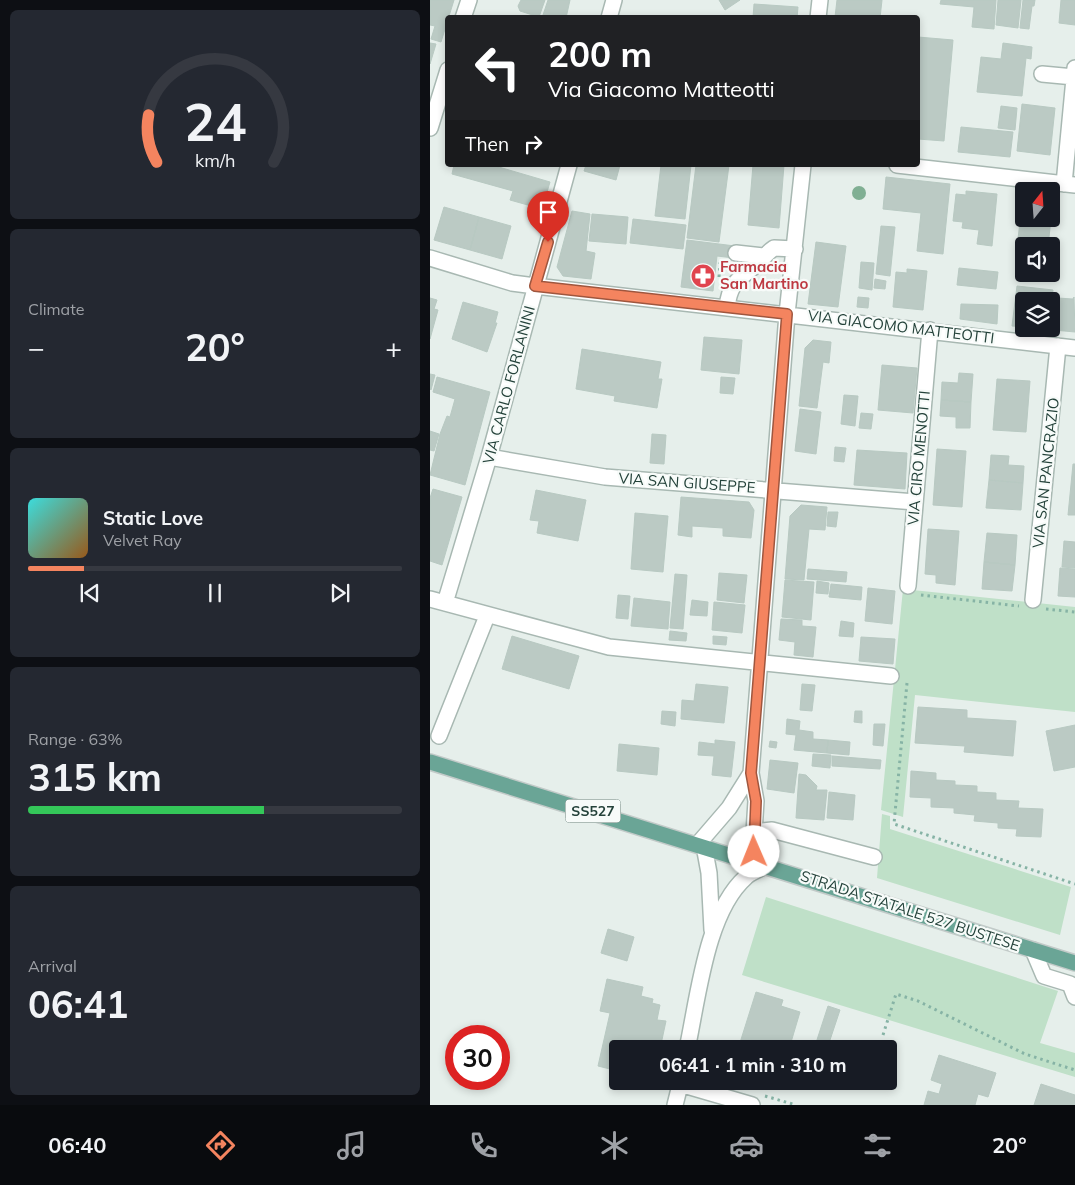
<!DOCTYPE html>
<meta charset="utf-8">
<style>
:root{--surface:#171b24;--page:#242831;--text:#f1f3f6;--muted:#9ea1a6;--line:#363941;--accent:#f4845f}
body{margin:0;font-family:Mulish,sans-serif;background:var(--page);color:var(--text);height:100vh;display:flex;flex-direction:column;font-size:19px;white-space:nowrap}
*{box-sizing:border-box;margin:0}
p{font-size:16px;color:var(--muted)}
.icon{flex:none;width:28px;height:28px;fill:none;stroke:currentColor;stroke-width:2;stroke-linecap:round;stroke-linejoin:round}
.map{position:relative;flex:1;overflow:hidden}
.drawer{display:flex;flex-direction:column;gap:10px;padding:10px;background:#0d0f14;width:430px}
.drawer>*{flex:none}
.top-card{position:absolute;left:15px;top:15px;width:475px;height:152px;border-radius:5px;box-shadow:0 2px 8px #0003;background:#202124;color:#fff;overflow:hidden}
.needle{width:32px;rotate:17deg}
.buttons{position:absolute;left:585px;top:182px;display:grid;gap:10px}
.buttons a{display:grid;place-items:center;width:45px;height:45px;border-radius:5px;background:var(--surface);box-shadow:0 2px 8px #0003;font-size:25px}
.speed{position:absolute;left:15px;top:1025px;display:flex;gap:10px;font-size:25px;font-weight:700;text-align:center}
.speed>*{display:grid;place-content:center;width:65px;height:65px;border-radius:50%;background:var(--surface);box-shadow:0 2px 8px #0003;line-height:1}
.speed .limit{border:8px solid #d22;background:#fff;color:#111}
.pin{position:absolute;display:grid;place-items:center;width:42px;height:42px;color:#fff;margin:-51px -21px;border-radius:50% 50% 50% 0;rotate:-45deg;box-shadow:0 0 5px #0007}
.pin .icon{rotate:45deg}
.me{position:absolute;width:55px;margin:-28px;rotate:359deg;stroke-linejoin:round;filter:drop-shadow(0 0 4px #0008)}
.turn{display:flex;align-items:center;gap:18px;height:105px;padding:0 20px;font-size:22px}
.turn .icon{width:65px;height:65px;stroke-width:2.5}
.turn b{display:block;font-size:35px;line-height:42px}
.then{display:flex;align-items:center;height:48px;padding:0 20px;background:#0003;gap:10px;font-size:19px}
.big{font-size:38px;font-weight:700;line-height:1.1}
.drawer .card{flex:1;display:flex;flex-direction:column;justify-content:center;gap:8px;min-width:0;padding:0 18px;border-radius:8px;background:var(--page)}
.drawer .dial{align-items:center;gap:0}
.dial svg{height:130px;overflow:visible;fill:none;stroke:var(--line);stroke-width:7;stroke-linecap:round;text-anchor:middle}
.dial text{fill:var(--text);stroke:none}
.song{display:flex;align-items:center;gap:15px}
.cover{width:60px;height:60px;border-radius:8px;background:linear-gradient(135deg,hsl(180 70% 55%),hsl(30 70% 35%))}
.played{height:5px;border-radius:2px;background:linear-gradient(90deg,var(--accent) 15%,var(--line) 15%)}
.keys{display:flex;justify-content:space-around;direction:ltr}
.heat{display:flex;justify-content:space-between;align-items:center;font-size:28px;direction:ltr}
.charge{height:8px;border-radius:4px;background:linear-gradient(90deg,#34c759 63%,var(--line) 0)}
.trip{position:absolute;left:179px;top:1040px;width:288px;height:50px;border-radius:5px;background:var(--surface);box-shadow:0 2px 8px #0003;font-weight:700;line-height:50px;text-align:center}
.menu{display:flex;height:80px;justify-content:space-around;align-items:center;background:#090b0e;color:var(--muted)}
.menu .icon{width:35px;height:35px}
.menu .current{color:var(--accent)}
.menu b{font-size:22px;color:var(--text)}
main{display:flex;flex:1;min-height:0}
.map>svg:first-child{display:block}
.green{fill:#bfe0c8}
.building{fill:#bbcac4;stroke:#b8c9c2}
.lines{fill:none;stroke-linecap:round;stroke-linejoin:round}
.minor-casing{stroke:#a8b8b2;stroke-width:18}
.major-casing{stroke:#c2cac8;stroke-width:18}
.path{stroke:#86b3a5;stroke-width:3;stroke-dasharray:2.5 4;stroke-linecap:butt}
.minor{stroke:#fff;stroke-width:15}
.major{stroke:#6aa596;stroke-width:15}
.tree{fill:#80af93}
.route-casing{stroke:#9f563e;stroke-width:12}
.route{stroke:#f4845f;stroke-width:9}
.labels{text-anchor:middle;stroke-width:4.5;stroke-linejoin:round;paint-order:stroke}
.shield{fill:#f7fbf9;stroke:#637a73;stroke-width:1}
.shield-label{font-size:14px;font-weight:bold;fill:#24423a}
.health-label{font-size:15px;font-weight:bold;fill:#be3a42;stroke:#f7fbf9;text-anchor:start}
.street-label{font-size:15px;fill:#24423a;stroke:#f7fbf9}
</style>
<main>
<section class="drawer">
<div class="card dial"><svg viewBox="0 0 100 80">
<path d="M14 69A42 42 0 1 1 86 69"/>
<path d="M14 69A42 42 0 0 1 9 40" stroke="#f4845f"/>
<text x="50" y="56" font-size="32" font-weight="700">24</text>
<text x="50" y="72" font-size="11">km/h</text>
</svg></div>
<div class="card"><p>Climate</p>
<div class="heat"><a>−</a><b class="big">20°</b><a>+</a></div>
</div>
<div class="card">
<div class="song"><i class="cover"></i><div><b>Static Love</b><p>Velvet Ray</p></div></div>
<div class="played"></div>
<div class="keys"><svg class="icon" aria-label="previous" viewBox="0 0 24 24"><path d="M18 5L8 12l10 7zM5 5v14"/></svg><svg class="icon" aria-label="pause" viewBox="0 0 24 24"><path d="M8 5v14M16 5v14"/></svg><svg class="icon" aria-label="next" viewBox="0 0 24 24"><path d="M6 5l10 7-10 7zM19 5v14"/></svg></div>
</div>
<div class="card"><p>Range · 63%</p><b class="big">315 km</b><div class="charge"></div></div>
<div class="card"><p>Arrival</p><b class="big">06:41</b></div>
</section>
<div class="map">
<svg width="645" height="1105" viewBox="0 0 645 1105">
<rect width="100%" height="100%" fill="#e6efeb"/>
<path class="green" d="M473,589l172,18v105l-160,-17 -12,122 -22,-7z
M452,814l8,2v13l181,58 -11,48 -183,-57z
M336,897l292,94 -18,52 35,10v24l-333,-102z"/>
<path class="building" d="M0,0h24l-13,42 -10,-3 4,-13 -5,-1z
M91,0h24l-6,17 -19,-6 -2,-5z
M118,0h22l-4,18h-24z
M289,0h21l-15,10z
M407,0h45l-2,18 -45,-1z
M511,0h55l-2,29 -22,-2 2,-20 -34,-3z
M568,0h23l-3,28 -22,-3z
M593,0h12l-1,6h-2l-3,23 -9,-1z
M631,0h14v25l-16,-2z
M324,4l44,3 -1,11h-44z
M488,37l35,3 -9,101 -26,-2z
M0,43l6,1 -6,20z
M573,43l29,4 -1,12 -5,-1 -4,38 -45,-4 4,-35 20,2z
M592,104l33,4 -5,47 -33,-4z
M571,106l16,2 -2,22 -17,-2z
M531,127l52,5 -3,25 -52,-5z
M24,165h38l58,17 -8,27 -32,-9 3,-9 -61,-17z
M156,165h34l-4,15 -32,-9z
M231,165h30l-6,54 -30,-3z
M266,165h33l-10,77 -32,-4z
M323,165h31l-5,63 -31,-3z
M456,177l64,7 -7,70 -26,-3 4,-38 -38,-4z
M536,191l31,3 -5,52 -15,-2 2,-14 -17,-2 1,-6 -10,-1 3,-27 10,1z
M14,207l35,10 -9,33 -36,-10z
M142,211l18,3 -4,37 9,2 -4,26 -28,-3 -6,-9z
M162,214l36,3 -2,27 -37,-3z
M49,217l32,9 -9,33 -32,-9z
M203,219l53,6 -3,24 -53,-6z
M602,219h19l-3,27h-24v10l-8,-1 4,-33 12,2z
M451,226l14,1 -5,49 -14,-2z
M257,240l48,6 -1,12 -17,-2 -4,35 -32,-4z
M386,242l30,4 -8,61 -30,-3z
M431,262l13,1 -2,27 -13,-2z
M529,268l39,4 -2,17 -39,-4z
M477,269l20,2 -4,39 -30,-3 3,-35 11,1z
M445,279l11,2 -1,8 -11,-1z
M587,286l36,4 -2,20v-9h-27v26l-12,-1z
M428,297l11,1 -1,10 -11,-1z
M644,297l1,35 -21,-2 3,-32 16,1z
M0,298l7,2 -3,9 4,1 -8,29z
M33,302l35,10 -3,11h2l-10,29 -35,-13z
M531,304l37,1 -1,19 -37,-5z
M274,337l38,3 -3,34 -38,-4z
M383,340l18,2 -2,21 -6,-1 -6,46 -18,-2 6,-58z
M152,349l79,13 -3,17h4l-5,29 -43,-7 1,-5 -39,-7z
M452,365l35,3 -4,45 -35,-3z
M529,373l14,1 -2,28 -30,-2 1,-18 16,1z
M0,374l5,1 -4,15 -1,-1z
M7,377l53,15 -25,93 -35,-10 10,-41 7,-18 3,1 5,-18 -22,-7z
M291,377l14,1 -2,16 -13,-1z
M567,379l33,2 -4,51 -33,-2z
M414,395l14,1 -3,30 -14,-2z
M511,400l30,2 -1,26h-14v-11l-16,-1z
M370,409l21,3 -5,42 -21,-3z
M431,413l12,1 -2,15 -12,-1z
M0,431l9,3 -5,17 -4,-1z
M222,434l14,1 -2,29 -14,-1z
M405,447l11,1 -2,14 -10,-1z
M507,449l29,2 -4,56 -29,-2z
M427,450l50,3 -2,36 -51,-4z
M561,455l18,1 -1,9 16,1 -1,17 -34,-3z
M643,464h2v51h-7z
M559,480l34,3 -2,27 -35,-2z
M3,489l29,8 -20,68 -12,-4v-63z
M106,490l50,10 -8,41 -41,-8 2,-12 -9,-1z
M251,497l68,5 5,8 -3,28 -28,-2v-8l-31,-2v11l-14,-2z
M371,505l26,2 -2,23 -16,-1 -5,51 -19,-1 5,-63z
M398,512h10l-2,15 -9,-1z
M205,513l33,3 -5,56 -32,-3z
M498,529l31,2 -4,54 -19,-2v-8l-11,-1z
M557,533l30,2 -2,30 -31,-3z
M634,541l11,1v26l-13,-1z
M554,562l31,3 -3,26 -30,-2z
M630,568l15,1v28l-17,-1z
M378,569l39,3 -1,10 -39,-3z
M289,573l28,2 -3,28 -27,-3z
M245,574l12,1 -4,54 -13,-1z
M355,580l29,2 -3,38 -29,-3z
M387,581l12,2 -1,11 -12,-1z
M401,584l31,3 -1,13 -32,-3z
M438,588l27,3 -3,33 -27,-3z
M188,595l12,1 -2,23 -12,-1z
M204,598l36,4 -2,27 -37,-3z
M262,600l16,2 -1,14 -17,-1z
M284,602l31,3 -3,28 -30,-3z
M351,619l21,1v6l14,1 -3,30 -19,-2 1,-13 -16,-2z
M411,621l13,2 -1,14 -14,-1z
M240,631l17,2 -1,8 -17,-1z
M82,636l67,20 -10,33 -67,-20z
M283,636l14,1 -1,8 -13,-1z
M431,637l34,2 -2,25 -34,-3z
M266,684l32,3 -4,36 -43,-4 1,-19 12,1z
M372,684l13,1 -3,26 -12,-1z
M488,707l49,3v8l49,3 -3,35 -49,-4 1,-6 -50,-3z
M232,711l14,1 -1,14 -14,-2z
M425,711h7v12l-8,-1z
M357,719l13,2 -1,9 14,2v7l15,1 -1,13 -33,-3 2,-15 -10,-1z
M444,724h11l-2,22 -10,-1z
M645,725v42l-21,4 -8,-40z
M285,740l20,2 -4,35 -19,-2 2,-19 -16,-1 1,-13 16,2z
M398,740l22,2 -1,13 -22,-2z
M340,741l7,1 -1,6 -7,-1z
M189,744l40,4 -2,27 -40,-4z
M383,754l18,1 -1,13 -18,-2z
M402,756l49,4 -1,9 -48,-3z
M340,760l28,3 -4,30 -27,-4z
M481,771l25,2v7l19,1v4l22,1v6l19,1v7l23,1 -1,7 25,1 -2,28 -25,-1 1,-7 -19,-1v-5l-24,-2 1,-6 -21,-2v-5l-23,-1v-9l-21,-1z
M369,774l7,1 11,11 -1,4h11l-3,30 -28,-2z
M399,792l26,3 -2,25 -26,-2z
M178,929l26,8 -7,24 -26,-8z
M177,979l36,8 -2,9 12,3 -1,4 8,2 -3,15 9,1 -6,28h-42v22l-20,-5 12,-53 -10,-2z
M326,992l27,8 -2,6 19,6 -11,37h-51z
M398,1006l12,4 -13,39h-13z
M509,1055l57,18 -8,24 -10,-3 -3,11h-51l4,-14 11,3 3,-10 -11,-4z
M611,1084l34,11v10h-41z"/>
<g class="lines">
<defs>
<path id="minor" d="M33,18l6,-18
M179,18l5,-18
M388,18l2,-18
M612,74l32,3
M0,128l18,-58
M467,165l178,20
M634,184l11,-116
M306,253l28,3
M0,258l82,25 23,3 540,62
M297,307c3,-27 14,-28 32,-45 5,-5 9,-10 15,-14l21,1
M59,457l116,20 310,25
M478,586l22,-256
M0,599l179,48 282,29
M603,600l25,-254
M15,603l44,-146 80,-292
M9,736l48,-120
M324,832l18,-2 102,27
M268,844l31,-36 22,-35
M274,846l5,27 3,57
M325,862l-1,-30 2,-31 -5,-28 36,-459 16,-149
M603,950l11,26 26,8 5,13
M257,1049c11,-50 19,-137 59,-172 5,-5 14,-8 20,-11
M250,1084l72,21
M245,1105l6,-24"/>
<path id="major" d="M0,762l645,201"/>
</defs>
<use href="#minor" class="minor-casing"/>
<use href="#major" class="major-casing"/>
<path class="path" d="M289,277l1,-14h3
M491,595l98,11
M616,609l29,3
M477,683l-13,141 181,60
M453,1035l13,-41 22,7 107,53 50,16
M335,1096l31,9"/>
<use href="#minor" class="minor"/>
<use href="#major" class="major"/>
</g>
<circle class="tree" cx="429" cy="193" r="7"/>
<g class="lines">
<defs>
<path id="route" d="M118,242l-13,44 252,28 -36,459 5,28 -2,51"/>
</defs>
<use href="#route" class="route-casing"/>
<use href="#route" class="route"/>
</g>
<defs>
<symbol id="pharmacy-disc" viewBox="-11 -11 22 22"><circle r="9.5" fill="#e0444e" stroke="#f7fbf9"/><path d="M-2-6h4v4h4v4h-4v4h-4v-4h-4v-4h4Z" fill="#fff"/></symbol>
</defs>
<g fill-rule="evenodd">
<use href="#pharmacy-disc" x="259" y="262" width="28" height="28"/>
</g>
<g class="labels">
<rect class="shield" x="135.5" y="799.5" width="55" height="23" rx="4"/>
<g class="shield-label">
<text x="163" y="816">SS527</text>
</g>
<g class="health-label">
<text x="290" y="272">Farmacia<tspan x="290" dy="17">San Martino</tspan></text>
</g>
<g class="street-label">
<text transform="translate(471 327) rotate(7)" y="5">VIA GIACOMO MATTEOTTI</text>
<text transform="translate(79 385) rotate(-75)" y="5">VIA CARLO FORLANINI</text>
<text transform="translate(489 458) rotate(-85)" y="5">VIA CIRO MENOTTI</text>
<text transform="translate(616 473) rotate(-84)" y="5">VIA SAN PANCRAZIO</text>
<text transform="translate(257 483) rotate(4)" y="5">VIA SAN GIUSEPPE</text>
<text transform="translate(480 911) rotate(18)" y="5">STRADA STATALE 527 BUSTESE</text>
</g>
</g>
</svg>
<div class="buttons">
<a><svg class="needle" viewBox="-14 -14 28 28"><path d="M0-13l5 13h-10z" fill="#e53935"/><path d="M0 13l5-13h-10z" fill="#9ea1a6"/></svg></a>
<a><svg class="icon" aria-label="sound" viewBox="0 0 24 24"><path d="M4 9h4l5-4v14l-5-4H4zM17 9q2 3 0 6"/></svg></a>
<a><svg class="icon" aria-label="layers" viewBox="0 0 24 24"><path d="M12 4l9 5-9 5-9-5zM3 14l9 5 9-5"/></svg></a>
</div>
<div class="speed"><div class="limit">30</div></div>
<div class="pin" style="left:118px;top:242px;background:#d93025"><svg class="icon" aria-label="arrive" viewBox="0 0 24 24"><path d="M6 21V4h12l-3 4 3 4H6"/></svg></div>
<svg class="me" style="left:324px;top:852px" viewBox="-20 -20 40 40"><circle r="19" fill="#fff"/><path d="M0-13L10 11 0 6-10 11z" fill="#f4845f"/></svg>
<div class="trip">06:41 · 1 min · 310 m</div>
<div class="top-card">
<div class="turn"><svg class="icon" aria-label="left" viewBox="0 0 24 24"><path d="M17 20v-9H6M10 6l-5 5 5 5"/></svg><div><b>200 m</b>Via Giacomo Matteotti</div></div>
<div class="then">Then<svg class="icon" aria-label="right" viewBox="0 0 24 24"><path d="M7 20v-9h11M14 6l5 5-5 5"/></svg></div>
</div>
</div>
</main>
<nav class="menu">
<b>06:40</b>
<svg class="icon current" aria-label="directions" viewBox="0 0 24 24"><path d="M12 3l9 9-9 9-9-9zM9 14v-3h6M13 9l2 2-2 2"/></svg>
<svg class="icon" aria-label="music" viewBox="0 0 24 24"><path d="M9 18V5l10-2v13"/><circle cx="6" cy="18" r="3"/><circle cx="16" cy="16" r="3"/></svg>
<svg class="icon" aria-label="phone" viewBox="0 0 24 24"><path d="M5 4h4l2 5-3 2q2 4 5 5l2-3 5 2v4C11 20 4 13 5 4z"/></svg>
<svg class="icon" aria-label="climate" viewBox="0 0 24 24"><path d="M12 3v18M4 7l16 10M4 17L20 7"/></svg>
<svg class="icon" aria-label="car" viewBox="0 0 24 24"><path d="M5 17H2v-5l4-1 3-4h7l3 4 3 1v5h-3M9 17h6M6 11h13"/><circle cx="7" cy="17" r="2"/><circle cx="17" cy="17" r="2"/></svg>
<svg class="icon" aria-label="filters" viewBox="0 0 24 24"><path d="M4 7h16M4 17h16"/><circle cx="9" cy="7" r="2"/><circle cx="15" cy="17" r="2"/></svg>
<b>20°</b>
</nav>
